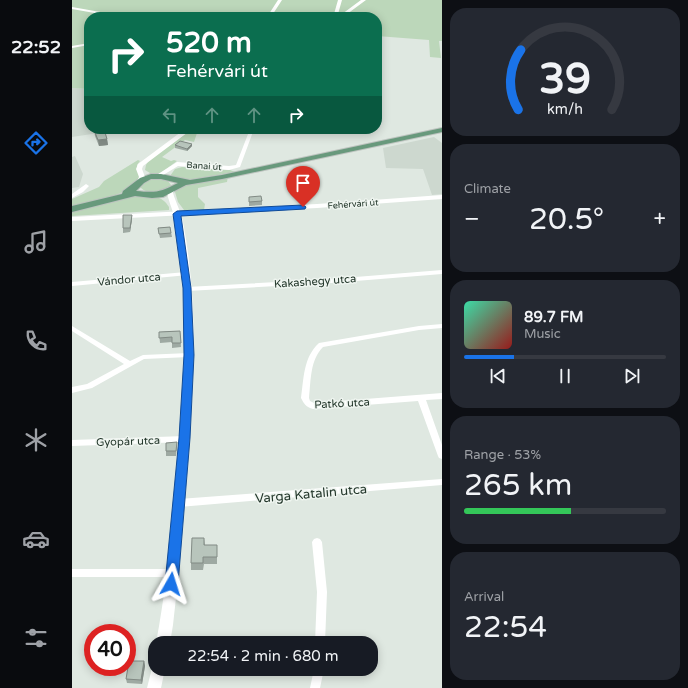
<!DOCTYPE html>
<meta charset="utf-8">
<style>
:root{--surface:#171b24;--page:#242831;--text:#f1f3f6;--muted:#9ea1a6;--line:#363941;--accent:#1a73e8}
body{margin:0;font-family:"Varela Round",sans-serif;background:var(--page);color:var(--text);height:100vh;display:flex;flex-direction:column;font-size:15px;white-space:nowrap}
*{box-sizing:border-box;margin:0}
p{font-size:13px;color:var(--muted)}
.icon{flex:none;width:22px;height:22px;fill:none;stroke:currentColor;stroke-width:2;stroke-linecap:round;stroke-linejoin:round}
.map{position:relative;flex:1;overflow:hidden}
.sheet{display:flex;flex-direction:column;gap:8px;padding:8px;background:#0d0f14;width:246px}
.sheet>*{flex:none}
.top-card{position:absolute;left:12px;top:12px;width:298px;height:122px;border-radius:16px;box-shadow:0 2px 10px #0003;background:#0b6e4f;color:#fff;overflow:hidden}
.speed{position:absolute;left:12px;top:624px;display:flex;gap:8px;font-size:20px;font-weight:700;text-align:center}
.speed>*{display:grid;place-content:center;width:52px;height:52px;border-radius:50%;background:var(--surface);box-shadow:0 2px 10px #0003;line-height:1}
.speed .limit{border:6px solid #d22;background:#fff;color:#111}
.pin{position:absolute;display:grid;place-items:center;width:34px;height:34px;color:#fff;margin:-41px -17px;border-radius:50% 50% 50% 0;rotate:-45deg;box-shadow:0 0 4px #0007}
.pin .icon{rotate:45deg}
.me{position:absolute;width:44px;margin:-22px;rotate:6deg;stroke-linejoin:round;filter:drop-shadow(0 0 3px #0008)}
.turn{display:flex;align-items:center;gap:14px;height:84px;padding:0 16px;font-size:18px}
.turn .icon{width:52px;height:52px;stroke-width:2.5}
.turn b{display:block;font-size:28px;line-height:34px}
.lanes{display:flex;align-items:center;height:38px;padding:0 16px;background:#0003;justify-content:center;gap:20px;direction:ltr}
.lanes .off{opacity:.35}
.big{font-size:30px;font-weight:600;line-height:1.1}
.sheet .widget{flex:1;display:flex;flex-direction:column;justify-content:center;gap:6px;min-width:0;padding:0 14px;border-radius:16px;background:var(--page)}
.sheet .dial{align-items:center;gap:0}
.dial svg{height:104px;overflow:visible;fill:none;stroke:var(--line);stroke-width:7;stroke-linecap:round;text-anchor:middle}
.dial text{fill:var(--text);stroke:none}
.song{display:flex;align-items:center;gap:12px}
.cover{width:48px;height:48px;border-radius:6px;background:linear-gradient(135deg,hsl(160 70% 55%),hsl(0 70% 35%))}
.played{height:4px;border-radius:2px;background:linear-gradient(90deg,var(--accent) 25%,var(--line) 25%)}
.keys{display:flex;justify-content:space-around;direction:ltr}
.heat{display:flex;justify-content:space-between;align-items:center;font-size:22px;direction:ltr}
.charge{height:6px;border-radius:3px;background:linear-gradient(90deg,#34c759 53%,var(--line) 0)}
.trip{position:absolute;left:76px;top:636px;width:230px;height:40px;border-radius:16px;background:var(--surface);box-shadow:0 2px 10px #0003;font-weight:600;line-height:40px;text-align:center}
main{display:flex;flex:1;min-height:0}
.tab-bar{display:flex;flex-direction:column;width:72px;justify-content:space-around;align-items:center;background:#090b0e;color:var(--muted)}
.tab-bar .icon{width:28px;height:28px}
.tab-bar .current{color:var(--accent)}
.tab-bar b{font-size:18px;color:var(--text)}
.map>svg:first-child{display:block}
.built{fill:#cdd8cf}
.green{fill:#bcd7ba}
.lines{fill:none;stroke-linecap:round;stroke-linejoin:round}
.primary-casing{stroke:#bdc3bf;stroke-width:2}
.minor{fill:#fff;fill-rule:evenodd}
.tertiary{fill:#fff;fill-rule:evenodd}
.primary{fill:#68997c;fill-rule:evenodd}
.wall{fill:#9ea9a2}
.shaded-wall{fill:#818a84}
.building{fill:#b8c5bc;stroke:#818a84}
.route{fill:#1a73e8;stroke:#114b97}
.labels{text-anchor:middle;stroke-width:3;stroke-linejoin:round;paint-order:stroke}
.far-street-label{font-size:9px;fill:#22362a;stroke:#eff5f0}
.street-label{font-size:11px;fill:#22362a;stroke:#eff5f0}
.near-street-label{font-size:13px;fill:#22362a;stroke:#eff5f0}
</style>
<main>
<nav class="tab-bar">
<b>22:52</b>
<svg class="icon current" aria-label="directions" viewBox="0 0 24 24"><path d="M12 3l9 9-9 9-9-9zM9 14v-3h6M13 9l2 2-2 2"/></svg>
<svg class="icon" aria-label="music" viewBox="0 0 24 24"><path d="M9 18V5l10-2v13"/><circle cx="6" cy="18" r="3"/><circle cx="16" cy="16" r="3"/></svg>
<svg class="icon" aria-label="phone" viewBox="0 0 24 24"><path d="M5 4h4l2 5-3 2q2 4 5 5l2-3 5 2v4C11 20 4 13 5 4z"/></svg>
<svg class="icon" aria-label="climate" viewBox="0 0 24 24"><path d="M12 3v18M4 7l16 10M4 17L20 7"/></svg>
<svg class="icon" aria-label="car" viewBox="0 0 24 24"><path d="M5 17H2v-5l4-1 3-4h7l3 4 3 1v5h-3M9 17h6M6 11h13"/><circle cx="7" cy="17" r="2"/><circle cx="17" cy="17" r="2"/></svg>
<svg class="icon" aria-label="filters" viewBox="0 0 24 24"><path d="M4 7h16M4 17h16"/><circle cx="9" cy="7" r="2"/><circle cx="15" cy="17" r="2"/></svg>
</nav>
<div class="map">
<svg width="370" height="688" viewBox="0 0 370 688">
<rect width="100%" height="100%" fill="#dfe8e1"/>
<path class="built" d="M0,88l17,1v40h36l-53,8z
M362,137l8,6v51l-10,1 -9,-26 -37,-1 -3,-20z
M3,156l8,18 -4,13 -7,1v-31z"/>
<path class="green" d="M0,0h370v41h-3l2,17 -11,-1 -1,-17 -52,-4v-19h-288v72l-17,-1z
M119,130l7,1 2,2h-3l-3,9 -9,-2 -23,17 9,4 3,-1 3,1 -19,14 -8,-2 -5,-3 1,-5 3,-5z
M66,160l2,1 -3,4v5l3,6c-8,20 -49,26 -68,31v-8l27,-12 5,-6z
M110,167l48,3 5,2 -47,8 -18,-4 5,-7z
M156,176l-1,6 -29,6v9l7,7 -1,6h-20l-6,-8 -3,-10 6,-6z
M84,178l12,3 3,4c-6,9 -23,10 -30,3l-1,-2 7,-7z
M66,194c13,2 24,1 31,13v3l-97,6v-4z"/>
<g class="lines">
<defs>
<path id="primary" d="M370,128v4l-220,47 -36,6 -23,12 -11,1 -17,-2 -63,16v-6l50,-12 1,-3 17,-13 11,-4h10l29,6 32,-5zM79,179h10l17,4c-18,9 -21,10 -42,8l8,-8z"/>
</defs>
<use href="#primary" class="primary-casing"/>
<path class="minor" d="M206,0h4l-11,17h-4z
M266,0h4l-4,14 4,1 -1,2 -7,-3z
M0,7l51,9 2,1h-8l-45,-8z
M17,43v2l-17,3v-2z
M178,129h4l-14,38 -11,3 -51,-4 -18,11 -2,1 -3,-2 22,-14 52,4 7,-1z
M14,184l3,2 -6,6 -11,6v-4z
M370,195v4l-125,9 -245,13v-4l245,-13z
M370,270v4l-111,9 -144,8 -3,-2 3,-2 144,-8z
M114,272l2,1 1,1 -1,1 -116,11v-4z
M370,324v4l-23,2 -96,17c-13,13 -12,33 -14,51l1,3 4,2 128,-10v6l-16,1 16,45v14l-3,-1 -1,-2 -20,-55 -105,8c-7,-2 -9,-5 -12,-11 3,-20 2,-40 18,-55l100,-17z
M0,326l58,35 13,-6 46,-2 4,2 -4,2 -45,2 -52,29 -20,5v-6l15,-3 37,-20 -52,-33z
M113,436l3,1 1,2 -1,2 -3,1 -113,4v-6z
M370,479v6l-263,22 -3,-2 -1,-2 1,-2 3,-2z
M245,538l3,1 2,3 5,50 -2,51h-10l2,-51 -5,-50 2,-3z
M0,569h101l3,1 2,3 -2,3 -3,1h-101z
M242,669h10l-4,19h-10z"/>
<path class="tertiary" d="M289,0h5l-23,17h-5z
M113,129h7l-49,37 -1,3 3,8 -4,7h-4l-1,-1 3,-6 -3,-8 2,-5z
M100,188l3,2 -2,3c3,10 8,19 10,29 16,83 11,168 4,251 -4,51 -8,101 -14,152l-3,18h-14c10,-53 15,-106 20,-159 8,-87 15,-176 -1,-262 -1,-10 -6,-19 -8,-29l3,-4z
M81,664h2v5h10l-4,19h-14z"/>
<use href="#primary" class="primary"/>
</g>
<path class="wall" d="M22,130l13,9 1,6 -9,1 -4,-10z
M120,144v2l-5,5 -12,-3v-3z
M177,197l13,4v4l-13,1z
M60,215v4l-2,13 -7,1v-5z
M98,227l2,10 -12,1 -2,-10z
M108,331l1,16 -9,1v-6l-12,1 -1,-11z
M105,442v5l-1,9h-10v-5z
M132,538l1,7 12,7v12h-13l-1,6h-12v-7z
M72,661l1,5 -3,18 -15,-1 -1,-4z"/>
<path class="shaded-wall" d="M35,139l1,6 -9,1 -1,-6z
M120,144v2l-5,5v-2z
M60,215v4l-2,13v-4z
M72,661l1,5 -3,18 -1,-4z"/>
<path class="building" d="M32,129l3,10 -9,1 -4,-10z
M108,141l12,3 -5,5 -12,-4z
M189,196l1,5 -13,1v-5z
M51,215h9l-2,13h-7z
M98,227l1,6 -12,1 -1,-6z
M108,331l1,12h-9v-6l-13,1v-6z
M105,442l-1,9h-10v-8z
M120,538h12v7h13v12h-14v6h-12z
M57,661h15l-3,19 -15,-1z"/>
<path class="route" d="M231,205l3,2 -1,2 -124,7 10,72 3,67 -4,83 -12,146 -2,4 -5,2 -4,-2 -2,-4 14,-146 5,-83 -1,-67 -10,-74 4,-3z"/>
<g class="labels">
<g class="far-street-label">
<text transform="translate(132 166) rotate(4)" y="3">Banai út</text>
<text transform="translate(281 204) rotate(-4)" y="3">Fehérvári út</text>
</g>
<g class="street-label">
<text transform="translate(57 279) rotate(-5)" y="4">Vándor utca</text>
<text transform="translate(243 281) rotate(-4)" y="4">Kakashegy utca</text>
<text transform="translate(270 403) rotate(-3)" y="4">Patkó utca</text>
<text transform="translate(56 441) rotate(-2)" y="4">Gyopár utca</text>
</g>
<g class="near-street-label">
<text transform="translate(239 493) rotate(-5)" y="5">Varga Katalin utca</text>
</g>
</g>
</svg>
<div class="speed"><div class="limit">40</div></div>
<div class="pin" style="left:231px;top:207px;background:#d93025"><svg class="icon" aria-label="arrive" viewBox="0 0 24 24"><path d="M6 21V4h12l-3 4 3 4H6"/></svg></div>
<svg class="me" style="left:99px;top:584px" viewBox="-20 -20 40 40"><path d="M0-17L14 15 0 8-14 15z" fill="#1a73e8" stroke="#fff" stroke-width="4"/></svg>
<div class="trip">22:54 · 2 min · 680 m</div>
<div class="top-card">
<div class="turn"><svg class="icon" aria-label="right" viewBox="0 0 24 24"><path d="M7 20v-9h11M14 6l5 5-5 5"/></svg><div><b>520 m</b>Fehérvári út</div></div>
<div class="lanes"><svg class="icon off" aria-label="left" viewBox="0 0 24 24"><path d="M17 20v-9H6M10 6l-5 5 5 5"/></svg><svg class="icon off" aria-label="ahead" viewBox="0 0 24 24"><path d="M12 20V5M6 11l6-6 6 6"/></svg><svg class="icon off" aria-label="ahead" viewBox="0 0 24 24"><path d="M12 20V5M6 11l6-6 6 6"/></svg><svg class="icon" aria-label="right" viewBox="0 0 24 24"><path d="M7 20v-9h11M14 6l5 5-5 5"/></svg></div>
</div>
</div>
<section class="sheet">
<div class="widget dial"><svg viewBox="0 0 100 80">
<path d="M14 69A42 42 0 1 1 86 69"/>
<path d="M14 69A42 42 0 0 1 16 23" stroke="#1a73e8"/>
<text x="50" y="56" font-size="32" font-weight="700">39</text>
<text x="50" y="72" font-size="11">km/h</text>
</svg></div>
<div class="widget"><p>Climate</p>
<div class="heat"><a>−</a><b class="big">20.5°</b><a>+</a></div>
</div>
<div class="widget">
<div class="song"><i class="cover"></i><div><b>89.7 FM</b><p>Music</p></div></div>
<div class="played"></div>
<div class="keys"><svg class="icon" aria-label="previous" viewBox="0 0 24 24"><path d="M18 5L8 12l10 7zM5 5v14"/></svg><svg class="icon" aria-label="pause" viewBox="0 0 24 24"><path d="M8 5v14M16 5v14"/></svg><svg class="icon" aria-label="next" viewBox="0 0 24 24"><path d="M6 5l10 7-10 7zM19 5v14"/></svg></div>
</div>
<div class="widget"><p>Range · 53%</p><b class="big">265 km</b><div class="charge"></div></div>
<div class="widget"><p>Arrival</p><b class="big">22:54</b></div>
</section>
</main>
